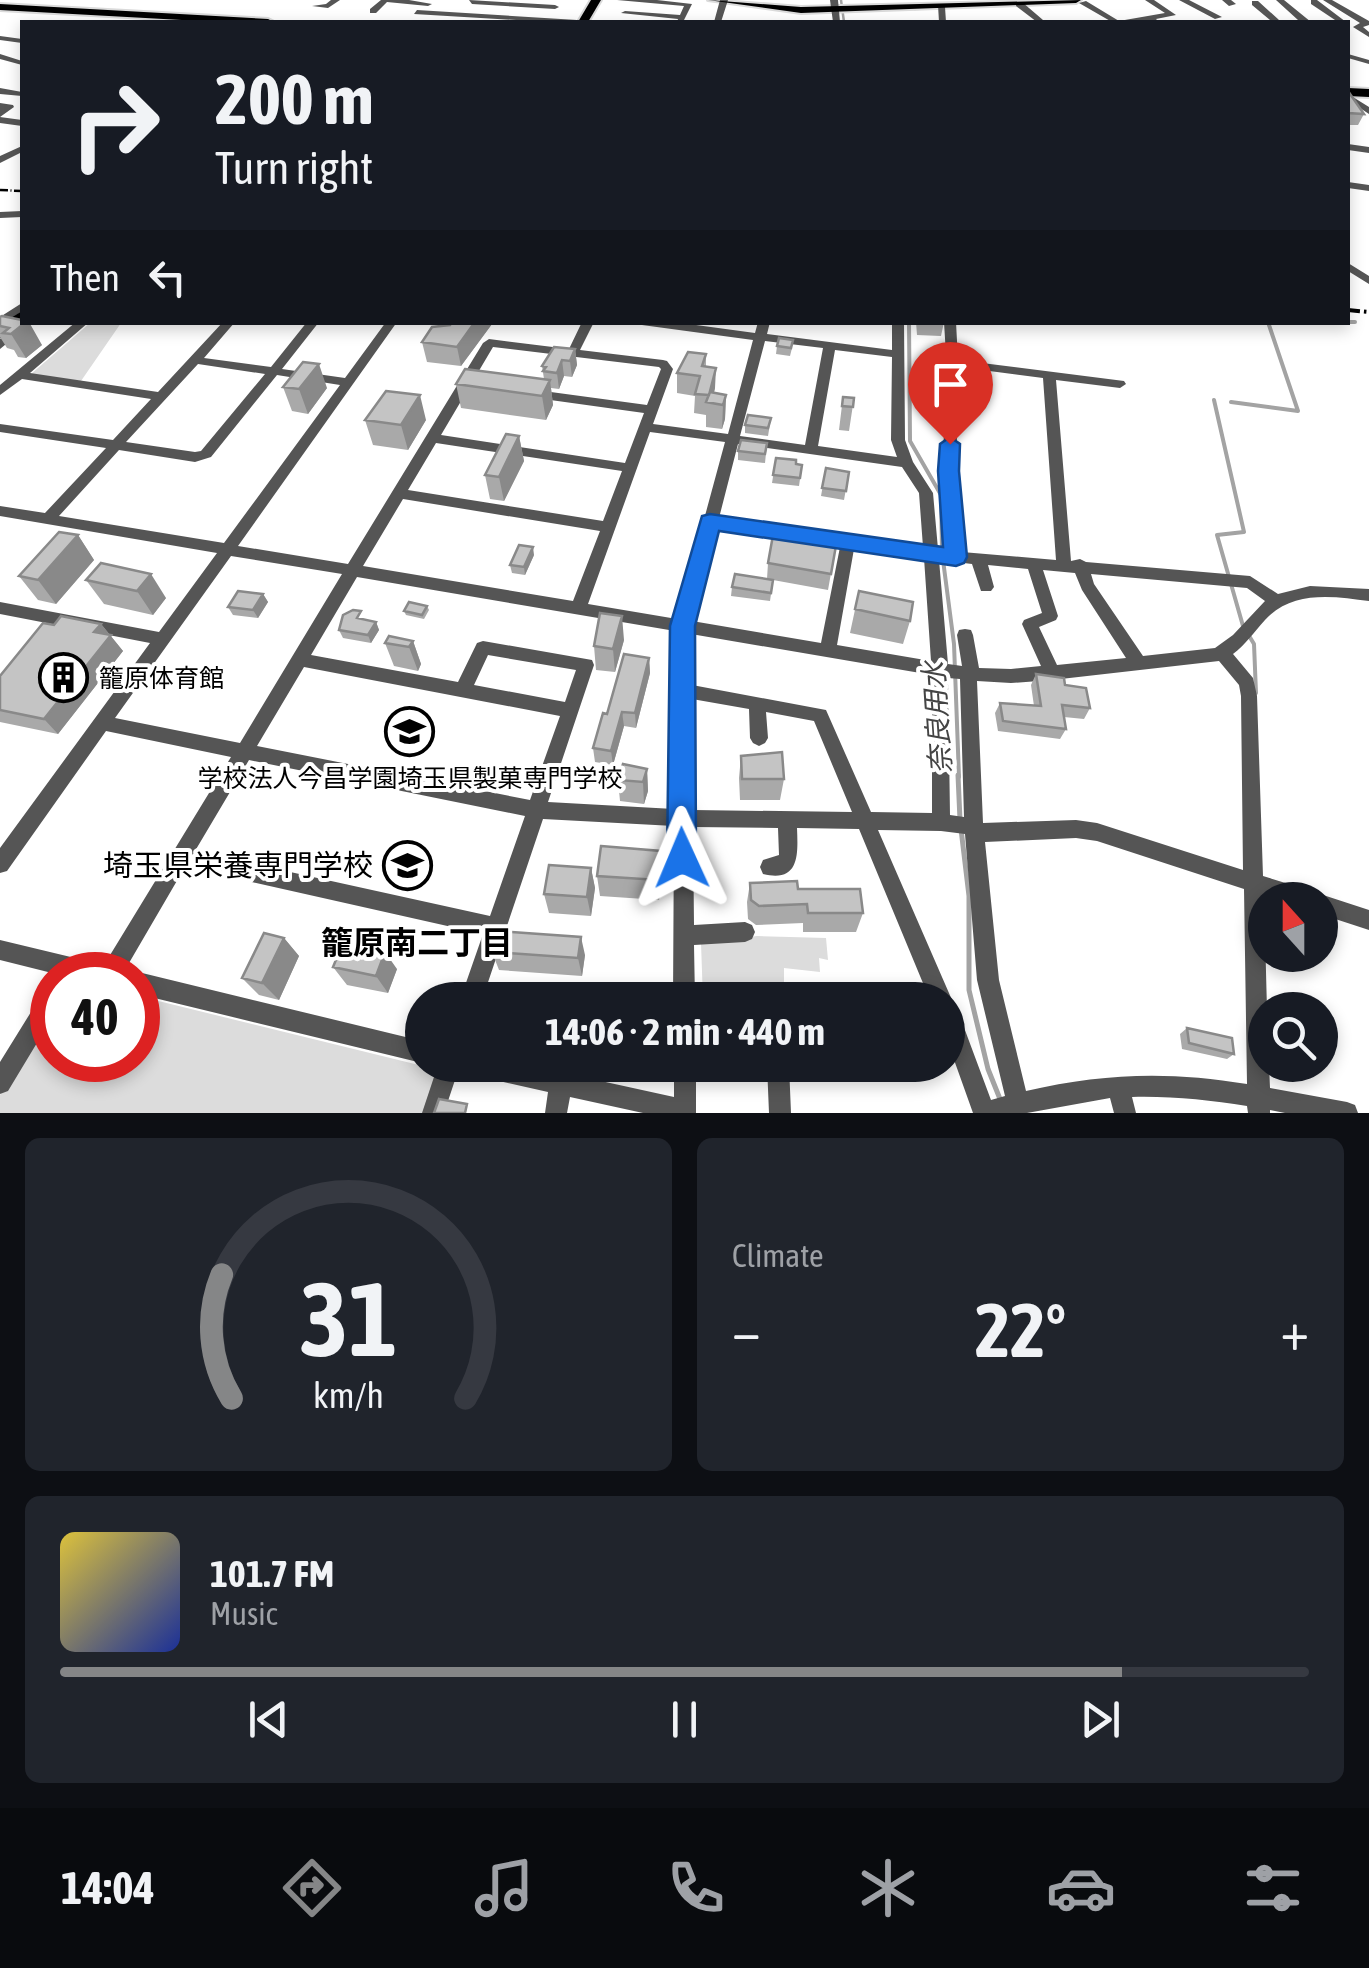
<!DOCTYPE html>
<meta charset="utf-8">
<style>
:root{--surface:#171b24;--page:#20242c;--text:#f1f3f6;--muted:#9ea1a6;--line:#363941;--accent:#858687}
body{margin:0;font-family:"Asap Condensed","Noto Sans JP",sans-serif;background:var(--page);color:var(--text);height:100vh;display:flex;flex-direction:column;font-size:38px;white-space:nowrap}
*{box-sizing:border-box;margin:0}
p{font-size:32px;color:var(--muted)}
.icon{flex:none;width:55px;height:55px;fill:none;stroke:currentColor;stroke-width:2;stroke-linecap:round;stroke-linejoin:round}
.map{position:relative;height:1113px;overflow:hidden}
.details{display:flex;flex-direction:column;gap:25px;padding:25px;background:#0d0f14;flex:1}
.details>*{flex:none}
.top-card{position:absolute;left:20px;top:20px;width:1330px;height:305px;border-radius:0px;box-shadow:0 5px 15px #0003;background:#171b24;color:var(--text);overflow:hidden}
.needle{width:65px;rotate:339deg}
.fabs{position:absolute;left:1248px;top:882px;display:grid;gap:20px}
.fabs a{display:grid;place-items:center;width:90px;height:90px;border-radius:50%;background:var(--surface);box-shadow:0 5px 15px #0003;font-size:50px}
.speed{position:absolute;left:30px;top:952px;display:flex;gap:20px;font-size:50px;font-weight:700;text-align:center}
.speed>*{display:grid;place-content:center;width:130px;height:130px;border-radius:50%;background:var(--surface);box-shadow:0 5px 15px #0003;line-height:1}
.speed .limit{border:15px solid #d22;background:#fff;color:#111}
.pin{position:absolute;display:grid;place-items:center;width:85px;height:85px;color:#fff;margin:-102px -42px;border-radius:50% 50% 50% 0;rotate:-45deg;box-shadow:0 0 10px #0007}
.pin .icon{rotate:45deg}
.me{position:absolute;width:110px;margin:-55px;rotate:359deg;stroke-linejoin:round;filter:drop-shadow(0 0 8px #0008)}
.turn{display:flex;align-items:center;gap:35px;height:210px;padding:0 30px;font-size:45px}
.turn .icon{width:130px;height:130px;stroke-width:2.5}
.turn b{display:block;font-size:70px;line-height:85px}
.then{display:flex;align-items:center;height:95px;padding:0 30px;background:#0003;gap:20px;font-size:38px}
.big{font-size:75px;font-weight:700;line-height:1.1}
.details .card{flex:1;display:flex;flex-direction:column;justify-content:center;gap:15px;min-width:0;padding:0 35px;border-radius:15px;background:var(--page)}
.details .dial{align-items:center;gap:0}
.dial svg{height:260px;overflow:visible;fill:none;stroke:var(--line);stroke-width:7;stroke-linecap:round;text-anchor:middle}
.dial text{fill:var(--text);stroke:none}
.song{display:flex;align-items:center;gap:30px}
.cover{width:120px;height:120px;border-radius:15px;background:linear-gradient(135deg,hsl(50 70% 55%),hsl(230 70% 35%))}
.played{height:10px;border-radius:5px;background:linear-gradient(90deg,var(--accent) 85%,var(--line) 85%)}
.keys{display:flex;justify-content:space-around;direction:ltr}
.heat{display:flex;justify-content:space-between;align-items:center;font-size:55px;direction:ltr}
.details .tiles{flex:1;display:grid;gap:25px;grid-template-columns:1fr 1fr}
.card:last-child{grid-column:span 2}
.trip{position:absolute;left:405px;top:982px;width:560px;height:100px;border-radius:50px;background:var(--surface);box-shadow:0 5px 15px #0003;font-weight:700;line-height:100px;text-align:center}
.menu{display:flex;height:160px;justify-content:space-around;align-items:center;background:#090b0e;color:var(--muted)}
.menu .icon{width:70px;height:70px}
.menu .on{color:var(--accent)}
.menu b{font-size:45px;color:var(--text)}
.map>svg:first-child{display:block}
.green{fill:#dcdcdc}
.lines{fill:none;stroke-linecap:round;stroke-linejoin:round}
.stream-far2{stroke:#a3a3a3;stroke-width:2.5}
.stream-far1{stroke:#a3a3a3;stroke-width:4}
.stream{stroke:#a3a3a3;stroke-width:5}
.major-casing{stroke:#dbdbdb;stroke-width:4}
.highway-casing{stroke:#dbdbdb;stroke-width:4}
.minor{fill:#555;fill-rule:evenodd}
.major{fill:#000;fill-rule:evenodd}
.highway{fill:#000;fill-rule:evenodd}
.rail-far1{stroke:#000;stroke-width:2.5;stroke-dasharray:8 2.5 1 2.5;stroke-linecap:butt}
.rail{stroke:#000;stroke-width:4;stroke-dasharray:12 4 2.5 4;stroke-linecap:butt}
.wall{fill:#a9a9a9}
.shaded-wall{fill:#898989}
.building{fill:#c4c4c4;stroke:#898989;stroke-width:2.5}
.route{fill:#1a73e8;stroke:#114b97;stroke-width:2.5}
.labels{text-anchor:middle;stroke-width:8;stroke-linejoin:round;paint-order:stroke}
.poi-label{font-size:25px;fill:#000;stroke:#fff;text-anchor:start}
.water-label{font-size:28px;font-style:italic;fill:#444;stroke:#fff}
.near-poi-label{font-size:30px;fill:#000;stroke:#fff;text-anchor:end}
.near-neighbourhood-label{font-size:32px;font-weight:bold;fill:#000;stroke:#fff}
</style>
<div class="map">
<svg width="1369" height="1113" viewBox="0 0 1369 1113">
<rect width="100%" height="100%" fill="#fff"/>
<path class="green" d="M90,323h31l-40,58 -50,-7z
M757,936l69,2 2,22 -9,-2 1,14 -36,-4v32h-81l-2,-57z
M138,996l293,72 5,10 -12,35h-424v-18l52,-84v49h86z"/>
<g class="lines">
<path class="stream-far2" d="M841,0l3,22
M914,9l131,-5"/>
<path class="stream-far1" d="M909,322l1,119 31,54 1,55
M1348,322h7
M1214,400l30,132 -27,3 26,91
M1231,402l67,9 -30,-89
M943,560l11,84 5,133
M1248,634l6,10 2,49"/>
<path class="stream" d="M958,775l2,45
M961,829l8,67v94l19,79 12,30"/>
<defs>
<path id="major" d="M591,0h10l-13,22h-10z
M708,0l93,7 280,-7 -5,3 -275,10z
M22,311l1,11 -23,16v-13z"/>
<path id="highway" d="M0,4l268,15 6,3h-56l-218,-12z
M1348,88l21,1v8l-21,-1z"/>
</defs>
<use href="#major" class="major-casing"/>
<use href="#highway" class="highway-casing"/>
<path class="minor" d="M331,0h9l-12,8 -16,-2 14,-2z
M381,0h28l23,4 -4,2 -41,-4 -11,11h-6v-4z
M469,0l86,5 4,2 -4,2 -83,-5z
M617,0h40l35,4 -9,18h-6l1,-3 -57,-6 4,-2 55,4 4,-9z
M720,0h8l-7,22h-7z
M830,0h8l2,22h-7z
M1145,0h9l22,15 -20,4 3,3h-47l-33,-19 7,-2 33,20 46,-8z
M1179,0h10l33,17 -7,2z
M1222,0h9l5,4 -7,2z
M1276,0h8l27,22h-47l6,-2 -18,-15v-4h6l21,19h19z
M1311,0h6l29,22h-8l-27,-18z
M1323,0h9l37,21v4l-6,2 6,5v5l-16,-10 7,-4z
M1016,2h6l21,18 9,2h-15l-21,-16z
M938,5l7,2 1,15h-7z
M417,10l160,10 4,2h-31l-136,-8z
M1192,20h29l4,2h-36z
M0,36l22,3v4l-22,-3z
M0,54l22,7v4l-22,-6z
M1348,54l21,6v4l-21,-6z
M0,88l22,4v4l-22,-2z
M1348,94l21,13v7l-21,-14z
M0,103l13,2 1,2 -14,10z
M0,117l22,3v6l-22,-3z
M1348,144l21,3v6l-21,-3z
M22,146v6l-22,11v-7z
M1348,182l21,3v6l-21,-3z
M22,211v6l-22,1v-6z
M1348,263l21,13v8l-21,-13z
M22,303v8l-22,16v-10z
M22,321l11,1 -33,27v-10z
M76,322h13l-59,51 128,19 65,-70h12l-31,36 67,9 36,-45h12l-37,47 63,9 41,-56h11l-159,224 110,18 135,-221 6,-4 80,10 13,-27h12l-14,28 83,10 4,1 6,8 -20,55 75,10 25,-94 -111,-15 -5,-3h37l81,11 3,-11h12l-3,12 125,16v-28h12l1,118 8,22 20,31 5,56 9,1 -6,-79 7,-83 -4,-66h12l2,38 166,21 2,3 -6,4 -64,-8 15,181 9,-2 6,3 164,14 28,18 32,-8 59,3v12c-36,-5 -77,-11 -104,19 -11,12 -19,24 -32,34l20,24 4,18 6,180 45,14 8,6 4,-2 49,16v20l-49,-16v-14h-42l-14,-5 3,115h-2v55h4l1,23 77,14 8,3 3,8h-73l-15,-3v3h-22l-1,-7c-38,-6 -76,-10 -115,-9l4,16h-22l-4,-15 -83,15h-54l-25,-70v-43h-18l-71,-171 -62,-1c1,26 3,55 -34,46l-3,-7 3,-7 16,-5 -1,-27 -85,-1 1,98 51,-3 7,3 3,7 -3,7 -7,3 -51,3 1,55h-22l1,-174 -131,-7 -61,181h-22l23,-66 -298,-67 -63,108h-62l-60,-15v-20l104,25 127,-208 -125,-26 -99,140 -7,2v-25l150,-205 -150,-29v-12l159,30 58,-79 -217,-37v-10l45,7 61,-65 -106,-16v-8l113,16 38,-41 -129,-20 -22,16v-10zM765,341l58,7 -18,97 -65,-9zM493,347l166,20 2,2 -14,36 -111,-15 -6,4 6,4 108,15 -19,50 -184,-28zM835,350l57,7 -1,83 6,17 -79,-11zM198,364l67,10 -64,77 -6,1 -69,-10zM959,367l84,11 13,182 -94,-8 -7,-81 5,-83zM277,375l63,10 -116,158 -165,-27 60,-66 76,12 16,-5zM650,432l75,10 -48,177 -89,-15zM436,443l186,28 -19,50 -195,-31zM738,444l164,23 17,26 4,54 -105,-13 -5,1 -2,4 2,4 27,4 -19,96 -129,-22 25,-93 73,12 7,-5 -7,-5 -71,-12zM403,499l197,32 -27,70 -210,-35zM854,549l70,9 7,103 -94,-16zM231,556l111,18 -102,169 -125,-25zM939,560l33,4 9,27h10l3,-4 -6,-22 40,4 14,44 -18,7 -2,4 19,42 -30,3 -32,-1 -6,-33 -2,-5 -6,-1 -6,1 -2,5 5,31 -14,-2zM1043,570l32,3 7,17 44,68 -69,7 -18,-38 17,-7 2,-4zM1091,574l156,14 18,13 -32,34 -18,13 -72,8 -49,-72zM357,577l318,54 -1,178 -126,-7 46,-137 -2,-5 -109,-19 -6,2 -19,39 -147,-27zM691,634l241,41v138l-61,-1 -45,-102 -134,-25zM488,655l88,15 -11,32 -91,-17zM1219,661l20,24 2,11 2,174 -146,-47 -21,-3 -93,3 -6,-142 34,2 41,-3zM304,667l256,49 -30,84 -273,-54zM948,678l12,1 4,138 -14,-2zM692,699l57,10 1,29 3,5 6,3 6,-3 3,-5 -2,-26 48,9 38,91 -159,-2zM249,760l276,56 -35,100 -295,-65zM878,830l63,1 24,3 12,146 28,116 -14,4 -35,-94 -6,-2 2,-4zM1076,838l21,3 147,48 3,195c-78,-13 -144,-11 -221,7l-27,-111 -14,-138z
M138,972l284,69v22l-284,-69v-19h-6z
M52,988v30l-44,73 -8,3v-32l44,-71z
M438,1065h22l-16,48h-22z
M466,1065h62l146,32v-32h22v48h-53l-73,-16 -3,16h-22l3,-21 -71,-16 -8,-3z
M767,1065h22l2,48h-22z"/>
<use href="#major" class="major"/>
<use href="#highway" class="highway"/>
<path class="rail-far1" d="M0,190l22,1"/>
<path class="rail" d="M1348,310l21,2"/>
</g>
<path class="wall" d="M1348,91l16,23 -6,11h-10z
M0,317l42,28 -16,13 -8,-1 -4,-7 -7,-2 -7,-11z
M452,322l40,2 -31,42 -34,-4 -5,-20 28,-17z
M916,322h28l-3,14 -24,-1z
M777,346l15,2 -2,8 -14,-2z
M575,349l2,16 -5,12 -8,-1 -5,13 -8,-1 2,17 -7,15 -85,-12 -5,-24 88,-5 -2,-13z
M706,354v13l9,21 -1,5 12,2 -1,24 -3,10 -16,-2v-12l-12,-2 1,-17 -18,-3v-20z
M283,387l44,1 -19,26 -16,-3z
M843,397l11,1 -5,33 -10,-1z
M771,418l-3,18 -23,-3v-8z
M365,420h61l-18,30 -35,-5z
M519,436l5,25 -20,40 -14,-2 -5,-24z
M767,443l-2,20 -27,-3v-9z
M776,458l26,7 -3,21 -27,-3z
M826,468l23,4 -5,28 -23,-4z
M838,534l-10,56 -55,-10 -3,21 -39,-5 1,-9 35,-8 1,-16z
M78,535l16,25 -38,44 -18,-4 -19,-24z
M534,555l-9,20 -13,-2 -2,-8z
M86,580l80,18 -13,17 -49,-11z
M859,591l51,30 -7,23 -53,-11z
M263,594l5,8 -10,16 -25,-3 -5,-8z
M427,606l2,4 -5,9 -18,-4 -2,-4z
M364,619l12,3 3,8 -8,13 -28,-5 -4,-8z
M101,624l22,27 -65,83 -58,-12v-46l54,-51z
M624,640l-9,32 -19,-2 -2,-24z
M413,641l8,23 -3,7 -24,-5 -9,-23z
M649,658l1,15 -14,55 -12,-2 -11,39 -18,-3 -2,-14 14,-34z
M1036,674l29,11 25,23 -6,11 -20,-2 2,12 -6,10 -62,-8 -3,-18 5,-10 34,3 -3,-21z
M741,756l43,23 -4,21h-40l-1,-22z
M647,769l1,22 -4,13 -24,-3 -2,-21z
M591,868l4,20 -4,28 -42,-3 -5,-19z
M662,871l-3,29 -59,-4 -3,-20z
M750,883l48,6 65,24 -7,19h-53v-9l-47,2 -8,-6 -1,-17z
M284,938l15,18 -20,44 -20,-5 -17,-17z
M492,952l93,3 -3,21 -83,-6z
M333,967l64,2 -9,24 -41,-8z
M1187,1028l47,26 -7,5 -45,-10 -2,-15z"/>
<path class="shaded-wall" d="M26,322h3l13,23 -16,13 -15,-24z
M475,322l17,2 -31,42 -4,-19z
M575,349l2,16 -5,12 -2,-16z
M562,360l2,16 -5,13 -2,-16z
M319,364l8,24 -19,26 -9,-25z
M716,368l-1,20 -4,15 -2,-8z
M550,380l3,25 -7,15 -4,-24z
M420,395l6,25 -18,30 -7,-25z
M726,395l-1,24 -3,10 1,-24z
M519,436l5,25 -20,40 -5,-24z
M78,535l16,25 -38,44 -18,-24z
M533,547l1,8 -9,20 -1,-8z
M151,574l15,24 -13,17 -16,-24z
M263,594l5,8 -10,16 -5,-8z
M622,616l2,24 -9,32 -2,-23z
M376,622l3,8 -8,13 -3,-8z
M101,624l22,27 -65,83 -14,-15 50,-87z
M413,641l8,23 -3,7 -9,-24z
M649,658l1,15 -14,55 -1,-15z
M622,712l2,14 -11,39 -2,-14z
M647,769l1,22 -4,13 -1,-22z
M661,851l1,20 -3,29 -1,-20z
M591,868l4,20 -4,28 -4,-19z
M581,937l4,18 -3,21 -4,-18z
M284,938l15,18 -20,44 -17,-17z
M385,952l12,17 -9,24 -12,-17z"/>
<path class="building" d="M1348,91l16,23 -16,-1z
M2,316l20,4v2h4l-15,12 -8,-1 6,-5 -9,-2v-9z
M452,322h23l-18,25 -35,-5 10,-15 18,-2z
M779,338l14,2 -2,8 -14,-2z
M554,347l21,2 -5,12 -8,-1 -5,13 -14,-2 3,-4 -4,-1z
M688,352l18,2 -4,12 14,2 -7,27 -14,-1 5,-18 -23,-3z
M303,362l16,2 -20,25 -16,-2z
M465,369l85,11 -8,16 -86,-12z
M386,391l34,4 -19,30 -36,-5z
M710,392l16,3 -3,10 -17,-3z
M843,397l11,1 -1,9 -11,-1z
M748,415l23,3 -3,10 -23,-3z
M506,434l13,2 -20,41 -14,-2z
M741,440l26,3 -2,11 -27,-3z
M776,458l20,2v4l6,1 -2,13 -27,-3z
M826,468l23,4 -3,19 -24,-3z
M775,524l63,10 -7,40 -63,-11z
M59,532l19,3 -40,45 -19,-4z
M519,545l14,2 -9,20 -14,-2z
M101,563l50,11 -14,17 -51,-11z
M735,574l38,6 -2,13 -39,-6z
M238,591l25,3 -10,16 -25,-3z
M859,591l54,11 -3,19 -55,-12z
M409,602l18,4 -5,9 -18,-4z
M353,610l8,1 -4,7 19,4 -8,13 -29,-5 4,-15z
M600,613l22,3 -9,33 -19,-3z
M61,616l40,8 -7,8 17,3 -67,84 -44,-9v-34l43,-53 11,2z
M389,636l24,5 -4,6 -24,-4z
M624,654l25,4 -14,55 -13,-1 -11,39 -18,-3 10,-35 4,1z
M1036,674l28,4 1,7 21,3 4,20 -28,-3 4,24 -63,-8 -3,-18 41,3z
M782,752l2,27h-42l-1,-23z
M623,764l24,5 -4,13 -25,-2z
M601,846l60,5 -3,29 -61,-4z
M549,865l42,3 -4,29 -43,-3z
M797,881l1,8h62l3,24h-55l-1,-9 -48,2 -8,-6 -1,-17z
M496,931l85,6 -3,21 -86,-6z
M264,933l20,5 -22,45 -20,-5z
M343,943l42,9 -9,24 -43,-9z
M1187,1028l45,10 2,16 -45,-11z
M439,1099l28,5 -2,9h-31z"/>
<path class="route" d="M950,437l10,7 -1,27 8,86 -3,6 -8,3 -237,-35 -24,95 1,232 -4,9 -10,4 -11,-4 -4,-9 3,-232 32,-110 8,-2 233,33 -5,-76 2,-27z"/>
<defs>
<symbol id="building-ring" viewBox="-11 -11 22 22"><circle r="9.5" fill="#fff" stroke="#000" stroke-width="1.5"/><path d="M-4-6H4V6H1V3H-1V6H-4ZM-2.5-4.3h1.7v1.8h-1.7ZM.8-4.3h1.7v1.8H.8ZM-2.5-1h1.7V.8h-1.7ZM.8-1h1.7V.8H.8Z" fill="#000"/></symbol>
<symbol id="university-ring" viewBox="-11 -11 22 22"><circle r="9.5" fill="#fff" stroke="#000" stroke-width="1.5"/><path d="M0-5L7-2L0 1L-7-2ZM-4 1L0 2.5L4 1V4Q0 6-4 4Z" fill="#000"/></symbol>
</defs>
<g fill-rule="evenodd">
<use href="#building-ring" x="36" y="650" width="55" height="55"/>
<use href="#university-ring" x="382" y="704" width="55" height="55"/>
<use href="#university-ring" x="380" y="838" width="55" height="55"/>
</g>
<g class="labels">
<g class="poi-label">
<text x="99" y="687">籠原体育館</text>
<text x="410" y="787" text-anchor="middle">学校法人今昌学園埼玉県製菓専門学校</text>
</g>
<g class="water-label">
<text transform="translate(937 718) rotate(-94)" y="10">奈良用水</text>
</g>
<g class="near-poi-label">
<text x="373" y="876">埼玉県栄養専門学校</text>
</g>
<g class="near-neighbourhood-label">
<text x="417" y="954">籠原南二丁目</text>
</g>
</g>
</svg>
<div class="fabs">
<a><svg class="needle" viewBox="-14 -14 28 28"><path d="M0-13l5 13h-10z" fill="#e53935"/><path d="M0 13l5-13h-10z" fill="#9ea1a6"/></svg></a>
<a><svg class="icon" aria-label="search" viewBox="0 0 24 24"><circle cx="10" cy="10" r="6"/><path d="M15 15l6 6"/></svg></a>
</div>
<div class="speed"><div class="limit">40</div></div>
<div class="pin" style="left:950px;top:444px;background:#d93025"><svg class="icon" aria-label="arrive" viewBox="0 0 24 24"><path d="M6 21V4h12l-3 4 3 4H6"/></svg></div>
<svg class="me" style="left:682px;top:858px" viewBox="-20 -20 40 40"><path d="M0-17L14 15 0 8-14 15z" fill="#1a73e8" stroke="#fff" stroke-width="4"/></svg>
<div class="trip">14:06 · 2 min · 440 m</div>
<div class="top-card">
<div class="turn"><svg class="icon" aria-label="right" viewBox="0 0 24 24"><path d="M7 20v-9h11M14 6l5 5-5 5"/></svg><div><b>200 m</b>Turn right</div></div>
<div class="then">Then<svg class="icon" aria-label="left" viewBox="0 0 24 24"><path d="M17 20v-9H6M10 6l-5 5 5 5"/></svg></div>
</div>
</div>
<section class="details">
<div class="tiles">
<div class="card dial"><svg viewBox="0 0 100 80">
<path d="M14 69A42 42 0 1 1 86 69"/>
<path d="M14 69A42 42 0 0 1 11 31" stroke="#858687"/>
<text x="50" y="56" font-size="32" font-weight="700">31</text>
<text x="50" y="72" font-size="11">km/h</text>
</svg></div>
<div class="card"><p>Climate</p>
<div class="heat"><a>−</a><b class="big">22°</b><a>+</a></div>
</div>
<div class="card">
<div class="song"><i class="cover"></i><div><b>101.7 FM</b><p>Music</p></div></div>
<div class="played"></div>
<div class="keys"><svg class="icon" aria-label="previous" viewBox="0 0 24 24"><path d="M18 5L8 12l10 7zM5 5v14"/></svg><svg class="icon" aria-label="pause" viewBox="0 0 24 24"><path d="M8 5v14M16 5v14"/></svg><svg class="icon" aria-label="next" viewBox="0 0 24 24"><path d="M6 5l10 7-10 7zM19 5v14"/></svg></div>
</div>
</div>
</section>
<nav class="menu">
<b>14:04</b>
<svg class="icon on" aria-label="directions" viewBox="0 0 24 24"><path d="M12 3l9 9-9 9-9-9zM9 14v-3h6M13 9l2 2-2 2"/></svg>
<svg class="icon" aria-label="music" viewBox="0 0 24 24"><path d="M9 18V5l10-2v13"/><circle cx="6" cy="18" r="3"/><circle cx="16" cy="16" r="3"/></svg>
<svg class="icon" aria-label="phone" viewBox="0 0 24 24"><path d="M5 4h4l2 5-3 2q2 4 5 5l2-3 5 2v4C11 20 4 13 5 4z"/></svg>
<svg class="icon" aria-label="climate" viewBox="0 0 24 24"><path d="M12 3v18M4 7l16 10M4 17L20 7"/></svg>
<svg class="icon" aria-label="car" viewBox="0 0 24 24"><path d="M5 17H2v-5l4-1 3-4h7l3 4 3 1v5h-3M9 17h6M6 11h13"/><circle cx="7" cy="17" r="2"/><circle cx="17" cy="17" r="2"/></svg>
<svg class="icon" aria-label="filters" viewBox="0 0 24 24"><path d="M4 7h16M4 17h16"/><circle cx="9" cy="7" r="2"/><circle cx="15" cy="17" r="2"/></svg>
</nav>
